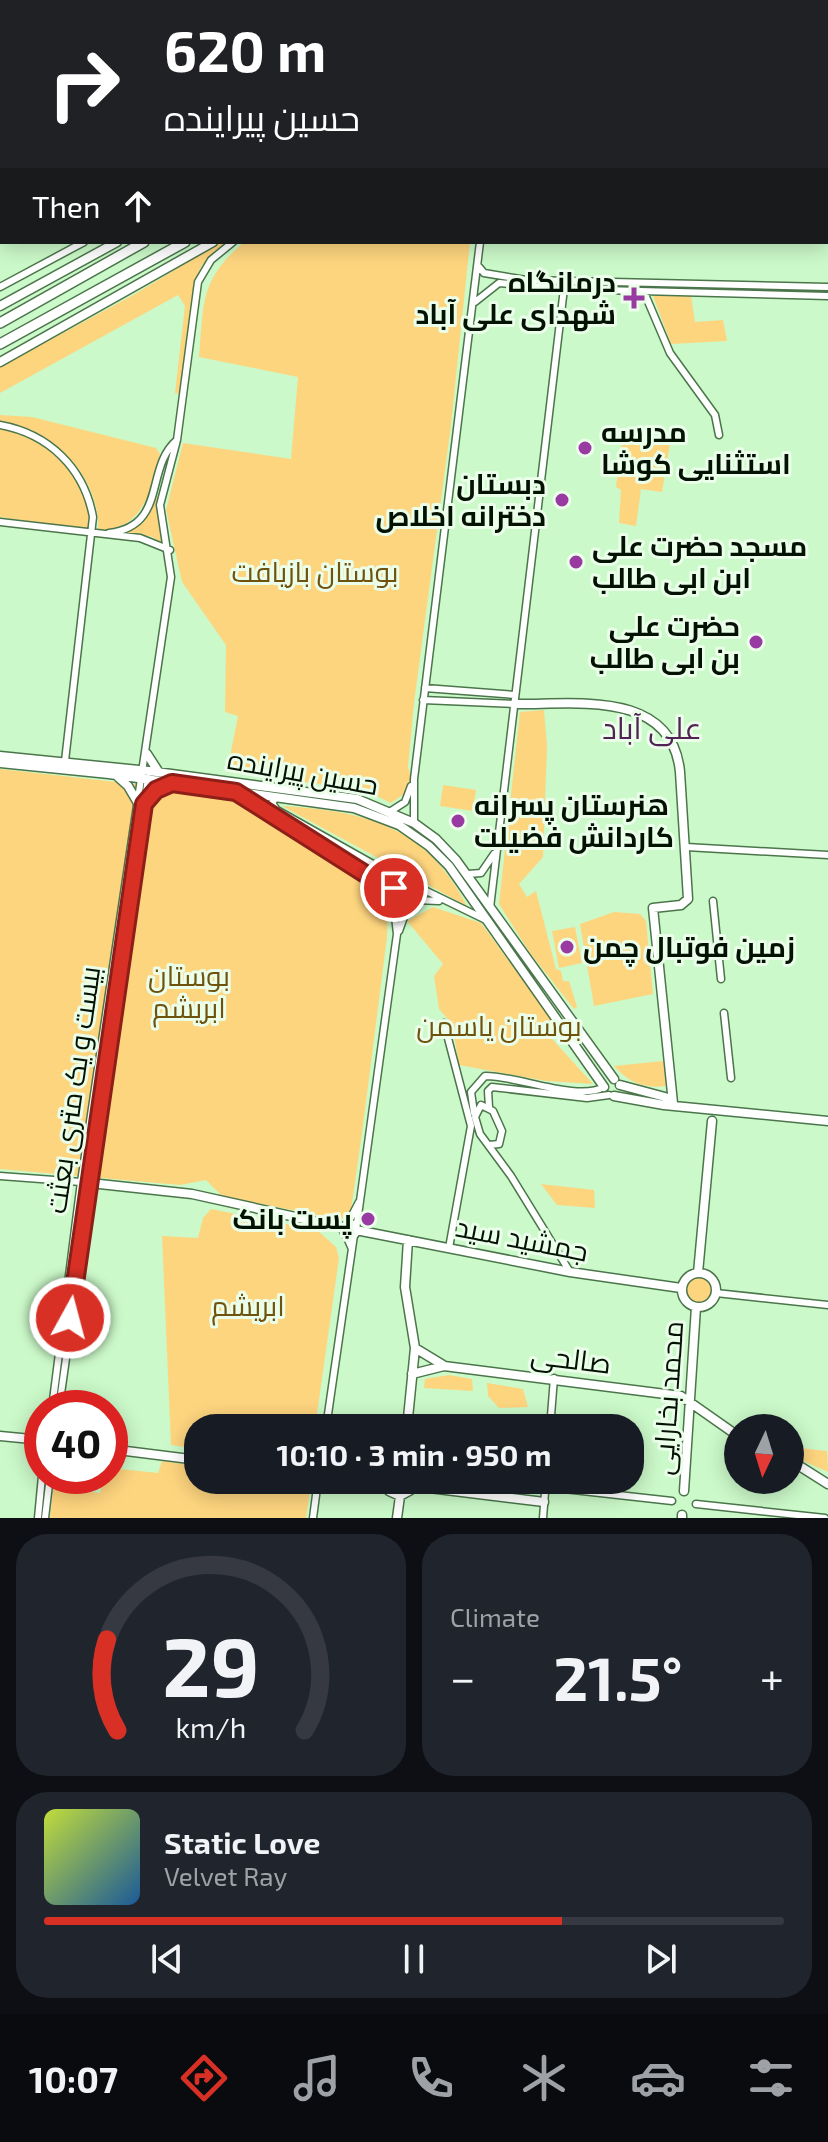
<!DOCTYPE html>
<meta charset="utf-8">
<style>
:root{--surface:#171b24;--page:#20242c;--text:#f1f3f6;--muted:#9ea1a6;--line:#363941;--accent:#d93025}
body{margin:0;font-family:"Exo 2",Cairo,sans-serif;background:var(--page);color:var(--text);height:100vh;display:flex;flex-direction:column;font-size:30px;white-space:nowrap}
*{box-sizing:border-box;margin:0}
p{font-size:26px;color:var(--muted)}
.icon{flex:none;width:44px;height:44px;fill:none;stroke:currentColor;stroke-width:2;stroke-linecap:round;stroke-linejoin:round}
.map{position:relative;height:1518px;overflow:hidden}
.details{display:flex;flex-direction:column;gap:16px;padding:16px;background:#0d0f14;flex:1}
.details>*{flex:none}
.banner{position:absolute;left:0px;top:0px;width:828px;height:244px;box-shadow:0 4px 20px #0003;background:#202124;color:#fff;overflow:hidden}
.needle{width:52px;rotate:184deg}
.tools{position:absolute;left:724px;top:1414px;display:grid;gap:16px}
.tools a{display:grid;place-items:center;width:80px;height:80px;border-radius:50%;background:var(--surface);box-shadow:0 4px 20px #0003;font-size:40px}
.speed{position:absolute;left:24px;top:1390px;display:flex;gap:16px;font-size:40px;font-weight:700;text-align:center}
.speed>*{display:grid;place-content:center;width:104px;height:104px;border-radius:50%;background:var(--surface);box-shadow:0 4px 20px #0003;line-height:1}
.speed .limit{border:12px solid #d22;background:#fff;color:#111}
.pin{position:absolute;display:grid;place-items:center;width:68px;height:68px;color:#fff;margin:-34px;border:4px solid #fff;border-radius:50%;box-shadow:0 2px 8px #0007}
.me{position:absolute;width:88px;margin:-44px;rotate:7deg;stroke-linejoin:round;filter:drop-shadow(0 0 6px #0008)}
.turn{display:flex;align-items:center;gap:28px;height:168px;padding:0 32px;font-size:36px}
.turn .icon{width:104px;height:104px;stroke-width:2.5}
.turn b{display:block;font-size:56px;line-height:68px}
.then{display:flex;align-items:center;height:76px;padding:0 32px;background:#0003;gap:16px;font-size:30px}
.big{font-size:60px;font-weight:700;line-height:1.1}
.details .tile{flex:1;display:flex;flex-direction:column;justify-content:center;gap:12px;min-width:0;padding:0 28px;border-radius:32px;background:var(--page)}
.details .dial{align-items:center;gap:0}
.dial svg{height:208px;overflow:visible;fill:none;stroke:var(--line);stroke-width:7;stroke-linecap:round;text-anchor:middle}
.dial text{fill:var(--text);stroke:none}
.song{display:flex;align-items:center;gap:24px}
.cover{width:96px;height:96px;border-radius:12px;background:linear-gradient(135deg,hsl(70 70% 55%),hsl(210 70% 35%))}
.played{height:8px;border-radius:4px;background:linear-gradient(90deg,var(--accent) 70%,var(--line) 70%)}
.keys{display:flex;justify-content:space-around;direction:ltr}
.heat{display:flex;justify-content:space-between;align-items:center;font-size:44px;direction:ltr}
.details .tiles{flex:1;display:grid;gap:16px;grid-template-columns:1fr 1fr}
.tile:last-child{grid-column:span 2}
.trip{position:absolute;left:184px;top:1414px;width:460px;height:80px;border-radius:32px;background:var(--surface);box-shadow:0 4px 20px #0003;font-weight:700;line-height:80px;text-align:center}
.tabs{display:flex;height:128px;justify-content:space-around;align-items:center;background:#090b0e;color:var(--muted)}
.tabs .icon{width:56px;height:56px}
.tabs .selected{color:var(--accent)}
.tabs b{font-size:36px;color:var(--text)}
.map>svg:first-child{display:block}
.green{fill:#fed57f}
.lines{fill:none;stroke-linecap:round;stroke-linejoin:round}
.minor-casing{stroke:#4b754b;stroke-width:9}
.major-casing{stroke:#4b754b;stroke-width:11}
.highway-casing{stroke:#4b754b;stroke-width:12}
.minor{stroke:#fff;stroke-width:6}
.major{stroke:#fff;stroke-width:8}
.highway{stroke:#fff;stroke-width:9}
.route-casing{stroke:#8d1f18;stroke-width:20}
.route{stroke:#d93025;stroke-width:14}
.poi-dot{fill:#993aa3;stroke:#ebfeea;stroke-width:3}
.labels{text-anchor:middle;stroke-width:6;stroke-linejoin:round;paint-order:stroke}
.poi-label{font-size:28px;font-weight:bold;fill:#031203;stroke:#ebfeea;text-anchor:end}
.park-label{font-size:28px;fill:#6f520d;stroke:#ebfeea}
.street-label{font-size:28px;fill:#031203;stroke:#ebfeea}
.neighbourhood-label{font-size:30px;fill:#512355;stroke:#ebfeea}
</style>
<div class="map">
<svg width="828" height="1518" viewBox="0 0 828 1518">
<rect width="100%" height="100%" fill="#cbf9c9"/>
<path class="green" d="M221,242h6l-25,23 -8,17 -14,112 -5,-1 10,-87 -7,-11 -178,98v-26l135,-73z
M244,242h226l-19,183 -37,278 -6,64 3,11 -7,16 -13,9 -27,-13 -137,-18 11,-56 -13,-4 1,-67 -44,-63 -16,-72 17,-67 108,16 7,-82 -99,-20c5,-55 0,-76 45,-115z
M653,296h38l4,26 28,-2 4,21 -56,3z
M0,415l32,2 124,31 4,6c-6,24 -11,53 -32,68 -10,8 -25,5 -31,18 10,-57 -43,-112 -97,-119z
M0,428c50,8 90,52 90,102l-90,-13z
M623,433l47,11 -8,48 -21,-3 -5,37 -17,-3 2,-33 -5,-3z
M157,495l6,48 -13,-7 -29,-1 22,-12z
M544,710l3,36 -4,111 -24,27 8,13 9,-6 20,78 5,2 2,10h6l8,26 -3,2 -44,-56 -31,-49 21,-192z
M0,769l224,25 164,98 -1,45 -25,196 -11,77 -10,10 -119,-24 -16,-16 -26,5 -180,-16z
M443,785l33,5 -3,21 -33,-5z
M282,806c84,5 144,20 185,100z
M433,907l48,16 71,97 -8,10 49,54 -47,-3 -87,-16 -7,-41 -13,-15 -5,-33 9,-12 -36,-43z
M614,912l26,2 6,7 7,73 -59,12 -14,-82z
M575,927l7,36 -23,5 -7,-37z
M663,1061l3,25c-22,3 -38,-4 -52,-20z
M541,1184l53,6 1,18 -38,-3z
M211,1209l106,21 19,17 3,11 -24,170h-117v21l-27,-4 -9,-209 36,2 5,-20z
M683 1290a15 15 0 1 1 30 0a15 15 0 1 1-30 0Z
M449,1375l23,4 1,12 -49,-3 1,-9z
M487,1383l36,6 5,18 -29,1 -11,-12z
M790,1447l37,4 1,21 -38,-17z
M162,1461l36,5v14l105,1 7,9 -4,28h-256l3,-31 47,6 4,-17h6v-8l48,5z"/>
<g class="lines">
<defs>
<path id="minor" d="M654,0v2
M826,11h2
M826,72h2
M479,267l5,6 42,7 302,7
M0,287l84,-45
M644,292l26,61 45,62 4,20
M475,302l24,-19 65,6 264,7
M0,425c49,9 84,43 93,92l-28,244
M0,522l140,16 30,12
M109,533c59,-7 35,-65 68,-93
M425,688l90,7
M423,700l91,4
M236,792l156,99
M276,797l-4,6 5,7 128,72
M391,811l14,-9 6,-16
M414,823v-44l66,-537
M686,847l142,8
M468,874l13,-1 13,-19
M392 894a12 12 0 1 1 24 0a12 12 0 1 1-24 0Z
M410,883l76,37
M415,900l24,1
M713,901l8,78
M490,908l75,-628
M399,931l9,-25
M724,1013l7,65
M444,1023l27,103 -22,122
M489,1107l-1,-16 4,-4 95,11 22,-3
M474,1113l-3,-21 14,-16c30,-1 93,26 119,11
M489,1145l10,-1 3,-13 -9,-20 -12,-6 -6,12 5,17 31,42 59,96
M0,1176l81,6
M347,1225l12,-23
M356,1230l41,-296 -4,-35
M345,1233l7,16
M716,1293l112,12
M52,1408l29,-226 90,-605 -11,-72 17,-65 21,-158 13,-22 22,-18
M59,1408l89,-630
M326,1428l28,-193
M550,1428l4,-50
M546,1487l126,14
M696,1504l129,14
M38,1518l4,-42
M45,1518l5,-42
M313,1518l5,-38
M543,1518l3,-38"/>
<path id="major" d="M458,2l2,-2
M555,2l3,-2
M0,306l117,-64
M0,362l213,-120
M514,704c58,1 158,-16 166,68l8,127 -7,6 -28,3 20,195
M147,754l11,17
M0,756l149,15 208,28 57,24 22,16 20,21 158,219
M0,763l109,11 245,34 45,17 30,21 20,20 155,221
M118,777l10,9 10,17
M144,804l23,-20
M620,1085l45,12 8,6
M614,1096l50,9 164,16
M81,1182l111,12 153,34
M344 1230a6 6 0 1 1 12 0a6 6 0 1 1-12 0Z
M356,1230l214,42 111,16
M682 1290a17 17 0 1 1 34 0a17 17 0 1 1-34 0Z
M698,1273l14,-152
M415,1348l28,17
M412,1374l32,-8 237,30 57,40
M407,1428l8,-80 -10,-61 3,-47
M0,1436l42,4
M110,1449l88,11
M790,1460l38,24
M358,1480l28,4
M386,1480l3,11 11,5 11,-6 2,-9
M413,1486l131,16
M684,1491l12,-184
M397,1518l3,-22
M682,1518v-3"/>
<path id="highway" d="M473,2l2,-2
M484,2l2,-2
M519,2l2,-2
M0,323l144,-81
M0,344l185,-102"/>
</defs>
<use href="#minor" class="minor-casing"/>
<use href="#major" class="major-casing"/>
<use href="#highway" class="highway-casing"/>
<use href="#minor" class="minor"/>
<use href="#major" class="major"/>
<use href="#highway" class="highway"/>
</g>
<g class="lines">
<defs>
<path id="route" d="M70,1318l74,-514 12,-14 16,-7 64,9 156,99 2,-3"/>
</defs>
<use href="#route" class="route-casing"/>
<use href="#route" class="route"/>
</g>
<g class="poi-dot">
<path d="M630 286h8v8h8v8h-8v8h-8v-8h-8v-8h8z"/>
<circle cx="585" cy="448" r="8"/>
<circle cx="562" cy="500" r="8"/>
<circle cx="576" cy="562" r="8"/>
<circle cx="756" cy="642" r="8"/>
<circle cx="458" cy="821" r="8"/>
<circle cx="567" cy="947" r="8"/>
<circle cx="368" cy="1219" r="8"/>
</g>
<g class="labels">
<g class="poi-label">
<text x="616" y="292">درمانگاه<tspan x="616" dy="32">شهدای علی آباد</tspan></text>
<text x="601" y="442" text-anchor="start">مدرسه<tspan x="601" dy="32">استثنایی کوشا</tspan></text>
<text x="546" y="494">دبستان<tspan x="546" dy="32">دخترانه اخلاص</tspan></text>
<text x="592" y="556" text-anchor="start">مسجد حضرت علی<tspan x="592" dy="32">ابن ابی طالب</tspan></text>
<text x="740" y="636">حضرت علی<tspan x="740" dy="32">بن ابی طالب</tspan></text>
<text x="474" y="815" text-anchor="start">هنرستان پسرانه<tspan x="474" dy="32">کاردانش فضیلت</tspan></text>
<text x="583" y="957" text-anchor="start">زمین فوتبال چمن</text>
<text x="352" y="1229">پست بانک</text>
</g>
<g class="park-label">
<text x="315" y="582">بوستان بازیافت</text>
<text x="189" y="986">بوستان<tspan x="189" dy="32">ابریشم</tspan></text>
<text x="499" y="1036">بوستان یاسمن</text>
<text x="248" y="1316">ابریشم</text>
</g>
<g class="street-label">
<text transform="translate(303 772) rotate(10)" y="10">حسین پیراینده</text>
<text transform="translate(73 1090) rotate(-82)" y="10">بیست و یک متری بعثت</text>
<text transform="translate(522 1239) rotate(11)" y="10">جمشید سید</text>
<text transform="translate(571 1359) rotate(7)" y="10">صالحی</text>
<text transform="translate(668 1398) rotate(-86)" y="10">محمد بخارایی</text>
</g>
<g class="neighbourhood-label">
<text x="652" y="739">علی آباد</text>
</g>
</g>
</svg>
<div class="tools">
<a><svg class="needle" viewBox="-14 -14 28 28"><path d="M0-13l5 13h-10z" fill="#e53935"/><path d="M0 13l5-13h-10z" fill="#9ea1a6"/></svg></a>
</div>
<div class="speed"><div class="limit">40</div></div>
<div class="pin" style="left:394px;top:888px;background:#d93025"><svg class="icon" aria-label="arrive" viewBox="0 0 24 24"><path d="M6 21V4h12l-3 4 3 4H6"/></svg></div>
<svg class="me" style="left:70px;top:1318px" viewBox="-20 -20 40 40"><circle r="17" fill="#d93025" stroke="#fff" stroke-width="3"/><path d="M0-11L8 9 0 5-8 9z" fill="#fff"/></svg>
<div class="trip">10:10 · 3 min · 950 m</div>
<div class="banner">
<div class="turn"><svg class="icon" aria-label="right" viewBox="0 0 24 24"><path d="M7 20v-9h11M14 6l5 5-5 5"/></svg><div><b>620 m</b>حسین پیراینده</div></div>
<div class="then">Then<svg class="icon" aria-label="ahead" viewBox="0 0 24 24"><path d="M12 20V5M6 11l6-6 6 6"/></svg></div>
</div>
</div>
<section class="details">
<div class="tiles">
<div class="tile dial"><svg viewBox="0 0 100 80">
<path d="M14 69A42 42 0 1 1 86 69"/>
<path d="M14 69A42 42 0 0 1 10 34" stroke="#d93025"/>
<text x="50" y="56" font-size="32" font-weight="700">29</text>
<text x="50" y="72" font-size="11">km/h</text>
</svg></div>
<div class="tile"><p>Climate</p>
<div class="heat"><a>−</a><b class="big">21.5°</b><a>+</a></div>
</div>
<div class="tile">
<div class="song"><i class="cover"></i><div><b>Static Love</b><p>Velvet Ray</p></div></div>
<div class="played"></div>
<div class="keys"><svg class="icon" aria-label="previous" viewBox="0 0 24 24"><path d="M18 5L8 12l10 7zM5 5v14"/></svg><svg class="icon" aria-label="pause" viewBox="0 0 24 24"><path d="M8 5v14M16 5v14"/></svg><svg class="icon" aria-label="next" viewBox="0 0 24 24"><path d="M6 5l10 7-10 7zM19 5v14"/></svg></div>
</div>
</div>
</section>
<nav class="tabs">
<b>10:07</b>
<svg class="icon selected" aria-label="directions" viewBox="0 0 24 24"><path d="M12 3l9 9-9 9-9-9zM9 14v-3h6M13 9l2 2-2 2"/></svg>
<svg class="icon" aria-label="music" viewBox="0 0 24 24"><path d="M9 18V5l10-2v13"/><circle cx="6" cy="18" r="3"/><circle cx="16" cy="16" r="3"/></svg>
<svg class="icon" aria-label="phone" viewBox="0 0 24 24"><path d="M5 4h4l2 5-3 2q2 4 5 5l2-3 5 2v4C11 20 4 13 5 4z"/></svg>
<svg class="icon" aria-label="climate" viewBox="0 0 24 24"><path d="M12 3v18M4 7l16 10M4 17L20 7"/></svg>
<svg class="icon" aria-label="car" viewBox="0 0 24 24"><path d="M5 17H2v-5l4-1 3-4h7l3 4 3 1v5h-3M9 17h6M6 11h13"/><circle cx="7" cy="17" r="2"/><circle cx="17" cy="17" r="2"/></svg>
<svg class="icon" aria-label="filters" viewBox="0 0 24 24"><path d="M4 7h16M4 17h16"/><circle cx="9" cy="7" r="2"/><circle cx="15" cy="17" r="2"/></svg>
</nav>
